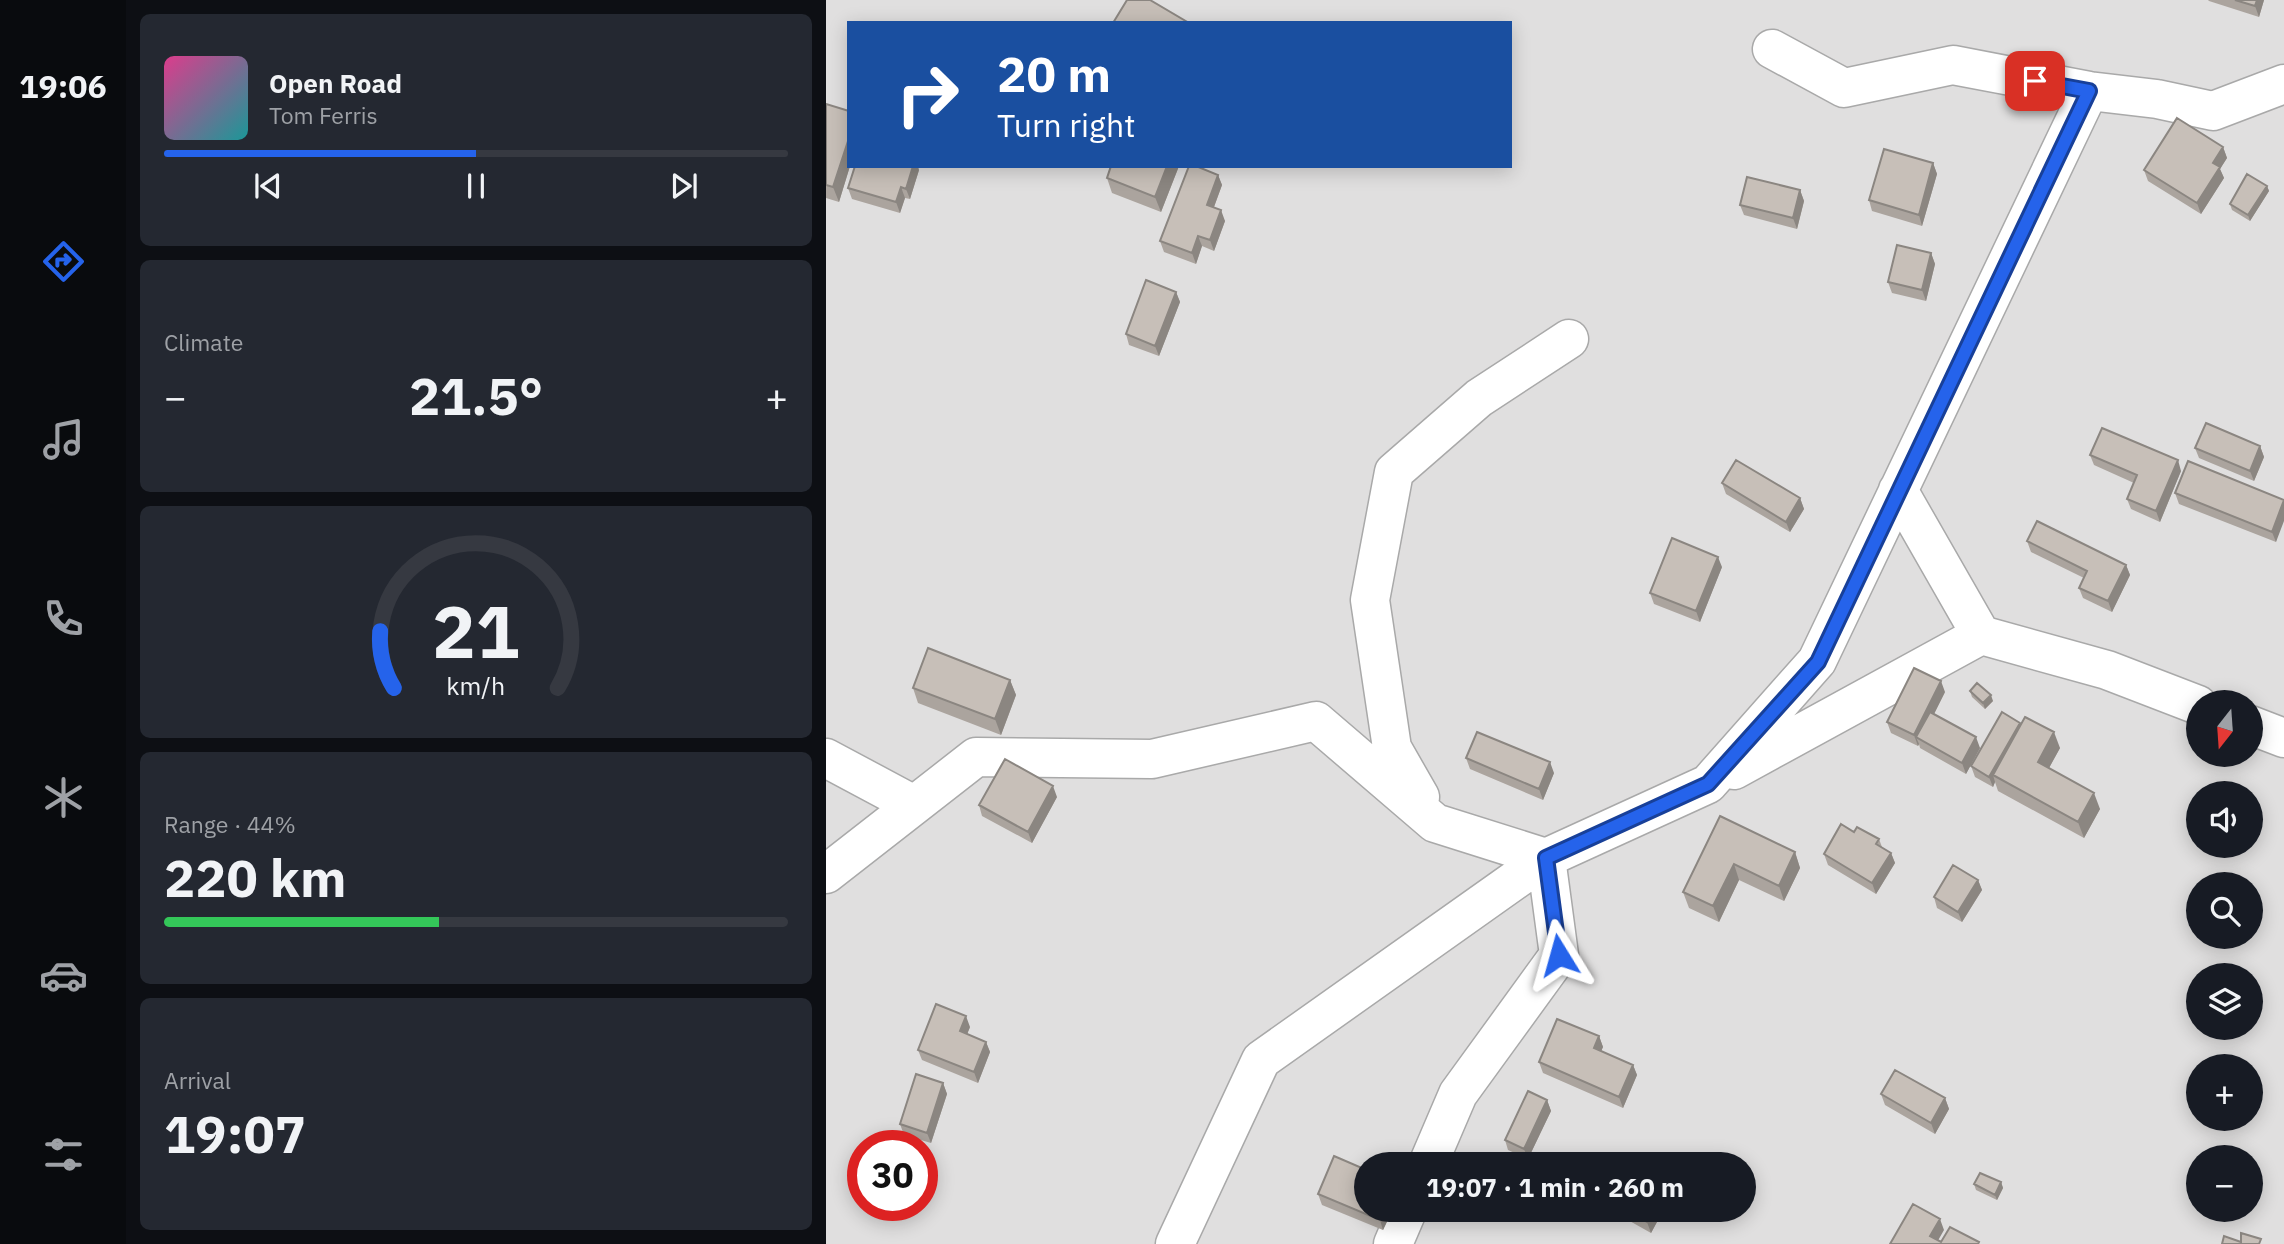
<!DOCTYPE html>
<meta charset="utf-8">
<style>
:root{--surface:#171b24;--page:#242831;--text:#f1f3f6;--muted:#9ea1a6;--line:#363941;--accent:#2563eb}
body{margin:0;font-family:"IBM Plex Sans",sans-serif;background:var(--page);color:var(--text);height:100vh;display:flex;flex-direction:column;font-size:26px;white-space:nowrap}
*{box-sizing:border-box;margin:0}
p{font-size:23px;color:var(--muted)}
.icon{flex:none;width:38px;height:38px;fill:none;stroke:currentColor;stroke-width:2;stroke-linecap:round;stroke-linejoin:round}
.map{position:relative;flex:1;overflow:hidden}
.side{display:flex;flex-direction:column;gap:14px;padding:14px;background:#0d0f14;width:700px}
.side>*{flex:none}
.guide{position:absolute;left:21px;top:21px;width:665px;height:147px;border-radius:0px;box-shadow:0 4px 18px #0003;background:#1a4fa0;color:#fff;overflow:hidden}
.needle{width:46px;rotate:197deg}
.buttons{position:absolute;left:1360px;top:690px;display:grid;gap:14px}
.buttons a{display:grid;place-items:center;width:77px;height:77px;border-radius:50%;background:var(--surface);box-shadow:0 4px 18px #0003;font-size:35px}
.speed{position:absolute;left:21px;top:1130px;display:flex;gap:14px;font-size:35px;font-weight:700;text-align:center}
.speed>*{display:grid;place-content:center;width:91px;height:91px;border-radius:50%;background:var(--surface);box-shadow:0 4px 18px #0003;line-height:1}
.speed .limit{border:10px solid #d22;background:#fff;color:#111}
.pin{position:absolute;display:grid;place-items:center;width:60px;height:60px;color:#fff;margin:-30px;border-radius:14px;box-shadow:0 4px 10px #0006}
.me{position:absolute;width:77px;margin:-38px;rotate:352deg;stroke-linejoin:round;filter:drop-shadow(0 0 5px #0008)}
.turn{display:flex;align-items:center;gap:24px;height:147px;padding:0 35px;font-size:32px}
.turn .icon{width:91px;height:91px;stroke-width:2.5}
.turn b{display:block;font-size:49px;line-height:60px}
.big{font-size:52px;font-weight:700;line-height:1.1}
.side .widget{flex:1;display:flex;flex-direction:column;justify-content:center;gap:10px;min-width:0;padding:0 24px;border-radius:10px;background:var(--page)}
.side .dial{align-items:center;gap:0}
.dial svg{height:182px;overflow:visible;fill:none;stroke:var(--line);stroke-width:7;stroke-linecap:round;text-anchor:middle}
.dial text{fill:var(--text);stroke:none}
.song{display:flex;align-items:center;gap:21px}
.cover{width:84px;height:84px;border-radius:10px;background:linear-gradient(135deg,hsl(330 70% 55%),hsl(180 70% 35%))}
.played{height:7px;border-radius:4px;background:linear-gradient(90deg,var(--accent) 50%,var(--line) 50%)}
.keys{display:flex;justify-content:space-around;direction:ltr}
.heat{display:flex;justify-content:space-between;align-items:center;font-size:38px;direction:ltr}
.charge{height:10px;border-radius:5px;background:linear-gradient(90deg,#34c759 44%,var(--line) 0)}
.trip{position:absolute;left:528px;top:1152px;width:402px;height:70px;border-radius:35px;background:var(--surface);box-shadow:0 4px 18px #0003;font-weight:700;line-height:70px;text-align:center}
main{display:flex;flex:1;min-height:0}
.tab-bar{display:flex;flex-direction:column;width:126px;justify-content:space-around;align-items:center;background:#090b0e;color:var(--muted)}
.tab-bar .icon{width:49px;height:49px}
.tab-bar .active{color:var(--accent)}
.tab-bar b{font-size:32px;color:var(--text)}
.map>svg:first-child{display:block}
.residential{fill:#e0dfdf;fill-rule:evenodd}
.lines{fill:none;stroke-linecap:round;stroke-linejoin:round}
.minor-casing{stroke:#a9a9a9;stroke-width:41}
.minor{stroke:#fff;stroke-width:38}
.wall{fill:#aba49e}
.shaded-wall{fill:#8b8681}
.building{fill:#c7bfb8;stroke:#8b8681;stroke-width:2}
.route-casing{stroke:#184099;stroke-width:18}
.route{stroke:#2563eb;stroke-width:12}
</style>
<main>
<nav class="tab-bar">
<b>19:06</b>
<svg class="icon active" aria-label="directions" viewBox="0 0 24 24"><path d="M12 3l9 9-9 9-9-9zM9 14v-3h6M13 9l2 2-2 2"/></svg>
<svg class="icon" aria-label="music" viewBox="0 0 24 24"><path d="M9 18V5l10-2v13"/><circle cx="6" cy="18" r="3"/><circle cx="16" cy="16" r="3"/></svg>
<svg class="icon" aria-label="phone" viewBox="0 0 24 24"><path d="M5 4h4l2 5-3 2q2 4 5 5l2-3 5 2v4C11 20 4 13 5 4z"/></svg>
<svg class="icon" aria-label="climate" viewBox="0 0 24 24"><path d="M12 3v18M4 7l16 10M4 17L20 7"/></svg>
<svg class="icon" aria-label="car" viewBox="0 0 24 24"><path d="M5 17H2v-5l4-1 3-4h7l3 4 3 1v5h-3M9 17h6M6 11h13"/><circle cx="7" cy="17" r="2"/><circle cx="17" cy="17" r="2"/></svg>
<svg class="icon" aria-label="filters" viewBox="0 0 24 24"><path d="M4 7h16M4 17h16"/><circle cx="9" cy="7" r="2"/><circle cx="15" cy="17" r="2"/></svg>
</nav>
<section class="side">
<div class="widget">
<div class="song"><i class="cover"></i><div><b>Open Road</b><p>Tom Ferris</p></div></div>
<div class="played"></div>
<div class="keys"><svg class="icon" aria-label="previous" viewBox="0 0 24 24"><path d="M18 5L8 12l10 7zM5 5v14"/></svg><svg class="icon" aria-label="pause" viewBox="0 0 24 24"><path d="M8 5v14M16 5v14"/></svg><svg class="icon" aria-label="next" viewBox="0 0 24 24"><path d="M6 5l10 7-10 7zM19 5v14"/></svg></div>
</div>
<div class="widget"><p>Climate</p>
<div class="heat"><a>−</a><b class="big">21.5°</b><a>+</a></div>
</div>
<div class="widget dial"><svg viewBox="0 0 100 80">
<path d="M14 69A42 42 0 1 1 86 69"/>
<path d="M14 69A42 42 0 0 1 8 44" stroke="#2563eb"/>
<text x="50" y="56" font-size="32" font-weight="700">21</text>
<text x="50" y="72" font-size="11">km/h</text>
</svg></div>
<div class="widget"><p>Range · 44%</p><b class="big">220 km</b><div class="charge"></div></div>
<div class="widget"><p>Arrival</p><b class="big">19:07</b></div>
</section>
<div class="map">
<svg width="1458" height="1244" viewBox="0 0 1458 1244">
<rect width="100%" height="100%" fill="#f2efe9"/>
<path class="residential" d="M0,0h1458v1244h-1458zM23,23h661v143h-661zM1372,702h52v52h-52zM1372,793h52v52h-52zM1372,884h52v52h-52zM1372,975h52v52h-52zM1372,1066h52v52h-52zM37,1146h59v60h-59zM1372,1157h52v52h-52zM541,1164h378v45h-378z"/>
<g class="lines">
<defs>
<path id="minor" d="M946,49l72,39 109,-23 136,26 68,8 56,12 71,-27
M1072,490l83,145 126,35 91,35
M1424,725l34,13
M0,758l88,47
M908,770l247,-135
M594,797l-28,-49 -22,-148 24,-128 85,-74 90,-59
M0,874l150,-117 176,2 164,-38 119,102 111,35 162,-74 109,-123 272,-570
M349,1244l86,-184 285,-202 13,97 -101,139 -30,70
M567,1244l15,-35"/>
</defs>
<use href="#minor" class="minor-casing"/>
<use href="#minor" class="minor"/>
</g>
<path class="wall" d="M1382,0h56l-5,17 -50,-16z
M0,104l23,62h1l-11,36 -13,-4z
M1397,147l4,11 -7,11 4,9 -23,36 -53,-33 -4,-11z
M1107,163l4,11 -15,52 -50,-15 -3,-11z
M284,166h69l-18,46 -49,-19 -5,-15z
M93,170l-9,29 -5,-1 -5,15 -48,-14 -4,-11z
M392,175l4,10 -8,22 11,14 -11,30 -12,-5 -6,18 -32,-12 -4,-11z
M1441,186l2,5 -19,30 -18,-11 -2,-6z
M974,190l4,11 -7,28 -53,-14 -4,-10z
M1105,253l4,11 -9,37 -34,-8 -4,-11z
M350,292l4,10 -21,54 -30,-11 -3,-11z
M1434,446l4,11 -10,24 -55,-23 -4,-10z
M1264,455l91,16 -21,51 -29,-13 -4,-10 7,-16 -40,-18z
M896,483l78,15 4,11 -14,23 -64,-38z
M1349,493l109,7 -8,42 -97,-38z
M1201,541l99,24 4,10 -18,37 -29,-14 -4,-10 5,-10 -53,-26z
M896,567l-22,55 -46,-18 -4,-11z
M184,680l6,15 -15,40 -83,-32 -5,-15z
M1144,691l23,10 -8,8 -13,-12z
M1119,692l-11,22 46,34 -14,26 -46,-26 -1,-4 -1,2 -27,-13 -4,-11z
M1194,723l1,2 39,23 -11,20 51,41 -16,29 -86,-47 -3,-9 -2,5 -18,-10 -4,-11z
M640,758l88,15 -11,27 -73,-31z
M231,797l-25,46 -50,-27 -3,-11z
M894,816l75,36 5,16 -16,33 -45,-21 -20,42 -30,-14 -6,-16z
M1028,832l25,7 3,8 9,6 4,10 -19,31 -48,-29 -4,-11z
M1152,880l4,10 -20,32 -25,-14 -3,-11z
M144,1027l-3,7 19,8 4,10 -12,31 -56,-23 -4,-10z
M773,1036l4,11 -2,4 32,14 4,10 -14,33 -80,-35 -4,-11z
M117,1083l4,11 -16,49 -27,-8 -4,-11z
M1055,1094l64,4 4,11 -14,25 -50,-29z
M721,1100l4,11 -23,48 -20,-9 -3,-10z
M540,1179l27,30 -10,21 -61,-25 -4,-11z
M1175,1182l2,6 -6,12 -21,-10 -2,-6z
M790,1209h48l-13,24 -32,-18z"/>
<path class="shaded-wall" d="M1431,0h7l-5,17 -4,-11z
M23,138v28h1l-11,36 -6,-15z
M1397,147l4,11 -7,11 4,9 -23,36 -4,-11 16,-40z
M1107,163l4,11 -15,52 -3,-11z
M87,166h5l1,4 -9,29 -4,-10z
M341,166h12l-18,46 -6,-15z
M392,175l4,10 -11,30 -4,-10z
M1441,186l2,5 -19,30 -2,-6z
M75,187l4,11 -5,15 -4,-11z
M974,190l4,11 -7,28 -4,-11z
M395,210l4,11 -11,30 -4,-11z
M372,236l4,10 -6,18 -4,-11z
M1105,253l4,11 -9,37 -4,-11z
M350,292l4,10 -21,54 -4,-10z
M1434,446l4,11 -10,24 -4,-10z
M1352,460l3,11 -21,51 -4,-11z
M974,498l4,11 -14,23 -4,-10z
M1458,501v20l-8,21 -4,-10z
M892,557l4,10 -22,55 -4,-11z
M1300,565l4,10 -18,37 -4,-11z
M184,680l6,15 -15,40 -6,-16z
M1115,681l4,11 -24,48 -5,-3 3,7 -1,2 -4,-11z
M1165,695l2,6 -8,8 -2,-6z
M1194,723l4,11 -31,41 2,7 -2,5 -4,-10z
M1228,732l6,16 -16,29 -6,-15z
M1150,737l4,11 -14,26 -4,-11z
M724,762l4,11 -11,27 -4,-11z
M227,786l4,11 -25,46 -4,-11z
M1268,793l6,16 -16,29 -6,-16z
M969,852l5,16 -16,33 -5,-15z
M1065,853l4,10 -19,31 -4,-11z
M908,864l5,16 -20,42 -6,-16z
M1152,880l4,10 -20,32 -4,-10z
M140,1016l4,11 -6,15 -4,-11z
M773,1036l4,11 -5,11 -4,-10z
M160,1042l4,10 -12,31 -4,-11z
M807,1065l4,10 -14,33 -4,-11z
M117,1083l4,11 -16,49 -4,-10z
M1119,1098l4,11 -14,25 -4,-11z
M721,1100l4,11 -23,48 -4,-10z
M536,1168l4,11 -3,8 -4,-10z
M1175,1182l2,6 -6,12 -2,-5z
M558,1209h9l-10,21 -3,-10z
M828,1209h10l-13,24 -4,-11z
M1114,1219l4,11 -8,14 -6,-8z"/>
<path class="building" d="M301,0h23l39,23h-76z
M1409,0h22l-2,6z
M0,104l23,7v27l-16,49 -7,-2z
M1351,118l46,29 -10,16 7,4 -23,36 -53,-33z
M1058,149l49,14 -14,52 -50,-15z
M29,166h58l-7,23 -5,-2 -5,15 -48,-14z
M285,166h56l-12,31 -48,-19z
M363,166h7l22,9 -11,30 14,5 -11,30 -12,-4 -6,17 -32,-12z
M1421,174l20,12 -19,29 -18,-11z
M921,177l53,13 -7,28 -53,-13z
M1071,245l34,8 -9,37 -34,-8z
M320,280l30,12 -21,54 -29,-12z
M1380,423l54,23 -10,25 -55,-23z
M1276,428l76,32 -22,51 -29,-12 10,-24 -47,-20z
M910,460l64,38 -14,24 -64,-39z
M1362,461l96,39 -12,32 -97,-39z
M1211,521l89,44 -18,36 -29,-13 8,-17 -60,-30z
M846,538l46,19 -22,54 -46,-18z
M102,648l82,32 -15,39 -82,-31z
M1088,668l27,13 -27,54 -27,-13z
M1151,683l14,12 -8,8 -13,-12z
M1104,712l46,25 -14,26 -46,-26z
M1176,712l18,11 -31,54 -18,-11z
M1199,717l29,15 -16,30 56,31 -16,29 -85,-47z
M651,732l73,30 -11,27 -73,-31z
M179,759l48,27 -25,46 -49,-27z
M894,816l75,36 -16,34 -45,-22 -21,42 -30,-14z
M1015,824l13,8 3,-5 22,12 -3,5 15,9 -19,30 -48,-29z
M1127,865l25,15 -20,32 -24,-15z
M110,1004l30,12 -6,15 26,11 -12,30 -56,-22z
M731,1019l42,17 -5,12 39,17 -14,32 -80,-35z
M1069,1070l50,28 -14,25 -50,-29z
M90,1074l27,9 -16,50 -27,-9z
M702,1091l19,9 -23,49 -19,-9z
M508,1156l28,12 -3,9 8,3v29h17l-4,11 -62,-26z
M1154,1173l21,9 -6,13 -21,-11z
M1087,1204l27,15 -10,17 11,6 9,-15 29,15 -1,2h-88z
M798,1209h30l-7,13z
M1415,1233l20,6 -2,5h-37l2,-8 17,6z"/>
<g class="lines">
<defs>
<path id="route" d="M733,955l-13,-97 162,-74 110,-122 271,-571 -54,-10"/>
</defs>
<use href="#route" class="route-casing"/>
<use href="#route" class="route"/>
</g>
</svg>
<div class="buttons">
<a><svg class="needle" viewBox="-14 -14 28 28"><path d="M0-13l5 13h-10z" fill="#e53935"/><path d="M0 13l5-13h-10z" fill="#9ea1a6"/></svg></a>
<a><svg class="icon" aria-label="sound" viewBox="0 0 24 24"><path d="M4 9h4l5-4v14l-5-4H4zM17 9q2 3 0 6"/></svg></a>
<a><svg class="icon" aria-label="search" viewBox="0 0 24 24"><circle cx="10" cy="10" r="6"/><path d="M15 15l6 6"/></svg></a>
<a><svg class="icon" aria-label="layers" viewBox="0 0 24 24"><path d="M12 4l9 5-9 5-9-5zM3 14l9 5 9-5"/></svg></a>
<a>+</a>
<a>−</a>
</div>
<div class="speed"><div class="limit">30</div></div>
<div class="pin" style="left:1209px;top:81px;background:#d93025"><svg class="icon" aria-label="arrive" viewBox="0 0 24 24"><path d="M6 21V4h12l-3 4 3 4H6"/></svg></div>
<svg class="me" style="left:733px;top:955px" viewBox="-20 -20 40 40"><path d="M0-17L14 15 0 8-14 15z" fill="#2563eb" stroke="#fff" stroke-width="4"/></svg>
<div class="trip">19:07 · 1 min · 260 m</div>
<div class="guide">
<div class="turn"><svg class="icon" aria-label="right" viewBox="0 0 24 24"><path d="M7 20v-9h11M14 6l5 5-5 5"/></svg><div><b>20 m</b>Turn right</div></div>
</div>
</div>
</main>
